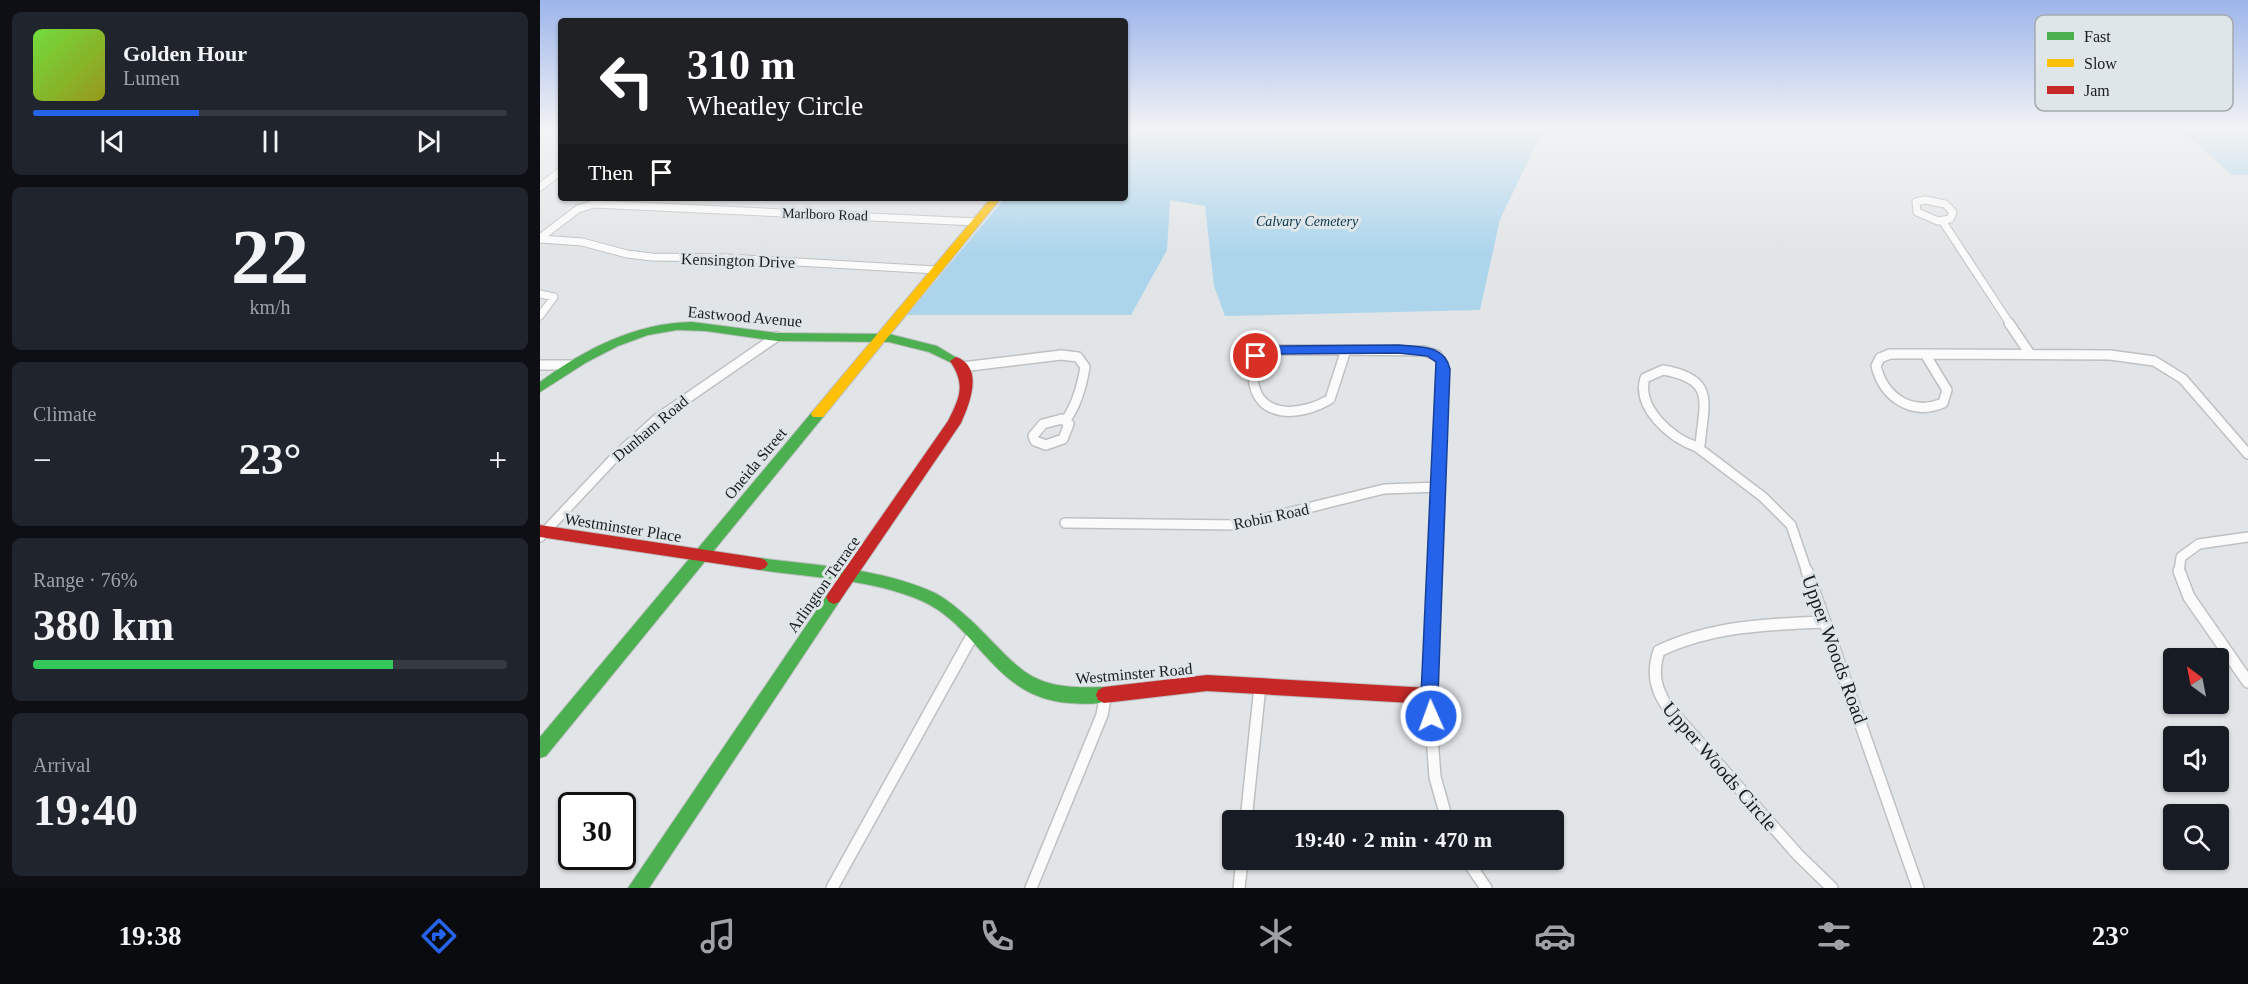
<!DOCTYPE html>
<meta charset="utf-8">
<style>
:root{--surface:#171b24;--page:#20242c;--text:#f1f3f6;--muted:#9ea1a6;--line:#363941;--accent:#2563eb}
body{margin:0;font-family:Georgia,serif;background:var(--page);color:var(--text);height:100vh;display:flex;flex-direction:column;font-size:22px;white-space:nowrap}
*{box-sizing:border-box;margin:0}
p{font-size:20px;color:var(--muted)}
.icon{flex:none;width:33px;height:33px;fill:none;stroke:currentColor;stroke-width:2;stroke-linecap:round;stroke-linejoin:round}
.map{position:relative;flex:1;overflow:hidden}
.drawer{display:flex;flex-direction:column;gap:12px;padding:12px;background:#0d0f14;width:540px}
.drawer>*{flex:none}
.banner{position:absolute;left:18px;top:18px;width:570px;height:183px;border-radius:6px;box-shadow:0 2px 4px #0004;background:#202124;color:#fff;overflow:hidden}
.needle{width:39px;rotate:328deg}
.buttons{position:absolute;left:1623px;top:648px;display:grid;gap:12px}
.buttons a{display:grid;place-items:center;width:66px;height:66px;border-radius:6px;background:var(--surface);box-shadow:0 2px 4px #0004;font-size:30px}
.speed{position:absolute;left:18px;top:792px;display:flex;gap:12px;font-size:30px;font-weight:700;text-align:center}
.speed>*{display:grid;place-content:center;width:78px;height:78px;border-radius:50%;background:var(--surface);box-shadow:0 2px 4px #0004;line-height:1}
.speed .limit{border:3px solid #111;border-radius:9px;background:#fff;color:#111}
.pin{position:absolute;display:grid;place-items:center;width:51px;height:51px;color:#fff;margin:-26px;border:3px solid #fff;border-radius:50%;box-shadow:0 2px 6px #0007}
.me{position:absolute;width:66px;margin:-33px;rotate:358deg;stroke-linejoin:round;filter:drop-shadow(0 0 4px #0008)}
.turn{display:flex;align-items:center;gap:21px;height:126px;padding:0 30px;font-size:27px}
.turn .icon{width:78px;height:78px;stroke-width:2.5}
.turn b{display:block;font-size:42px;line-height:51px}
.then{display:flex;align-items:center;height:57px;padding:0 30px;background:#0003;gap:12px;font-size:22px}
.big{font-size:45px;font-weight:700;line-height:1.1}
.drawer .card{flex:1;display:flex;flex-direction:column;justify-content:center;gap:9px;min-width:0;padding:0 21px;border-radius:9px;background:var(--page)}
.drawer .dial{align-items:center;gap:0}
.dial b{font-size:78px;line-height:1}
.song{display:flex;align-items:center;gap:18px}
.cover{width:72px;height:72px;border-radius:9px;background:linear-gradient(135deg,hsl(100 70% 55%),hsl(60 70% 35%))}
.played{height:6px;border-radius:3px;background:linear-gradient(90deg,var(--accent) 35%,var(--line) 35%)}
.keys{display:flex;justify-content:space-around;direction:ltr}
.heat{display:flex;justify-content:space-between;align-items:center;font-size:33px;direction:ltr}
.charge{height:9px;border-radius:4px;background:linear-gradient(90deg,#34c759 76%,var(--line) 0)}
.trip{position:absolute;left:682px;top:810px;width:342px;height:60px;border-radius:6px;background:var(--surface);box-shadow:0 2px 4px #0004;font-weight:700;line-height:60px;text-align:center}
.tab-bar{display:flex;height:96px;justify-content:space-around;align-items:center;background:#090b0e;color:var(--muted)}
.tab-bar .icon{width:42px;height:42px}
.tab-bar .on{color:var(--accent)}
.tab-bar b{font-size:27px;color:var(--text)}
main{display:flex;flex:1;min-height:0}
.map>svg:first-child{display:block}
.green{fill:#acd5ec}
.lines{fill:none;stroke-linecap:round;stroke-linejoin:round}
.stream{stroke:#cdb7ef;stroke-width:2}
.street-far2-casing{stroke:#bec0c2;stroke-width:9}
.street-far1-casing{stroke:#bec0c2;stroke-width:12}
.street-casing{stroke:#bec0c2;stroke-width:14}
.fast-casing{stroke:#bec0c2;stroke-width:2}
.slow-casing{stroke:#bec0c2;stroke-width:2}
.jam-casing{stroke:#bec0c2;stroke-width:2}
.street-far2{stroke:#fbfbfb;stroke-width:7}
.street-far1{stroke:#fbfbfb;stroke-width:9}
.street{stroke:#fbfbfb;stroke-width:11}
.fast{fill:#4caf50;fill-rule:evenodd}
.slow{fill:#ffc107;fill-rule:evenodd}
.jam{fill:#c62828;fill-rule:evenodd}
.route{fill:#2563eb;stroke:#184099;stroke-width:1.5}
.labels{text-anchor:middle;stroke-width:6;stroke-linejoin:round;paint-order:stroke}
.far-street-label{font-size:14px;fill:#1a1c1e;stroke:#dfe6ea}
.far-park-label{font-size:14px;font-style:italic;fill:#073448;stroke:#dfe6ea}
.street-label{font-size:16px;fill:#1a1c1e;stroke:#dfe6ea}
.near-street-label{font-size:20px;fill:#1a1c1e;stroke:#dfe6ea}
.key{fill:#dfe6ea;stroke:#a4a9ad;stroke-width:1.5}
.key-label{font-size:16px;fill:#1a1c1e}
</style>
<main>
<section class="drawer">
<div class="card">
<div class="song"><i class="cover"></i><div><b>Golden Hour</b><p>Lumen</p></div></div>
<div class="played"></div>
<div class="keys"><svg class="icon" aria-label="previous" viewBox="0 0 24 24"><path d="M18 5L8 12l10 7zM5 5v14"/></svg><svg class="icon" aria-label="pause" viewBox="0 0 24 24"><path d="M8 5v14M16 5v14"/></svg><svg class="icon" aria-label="next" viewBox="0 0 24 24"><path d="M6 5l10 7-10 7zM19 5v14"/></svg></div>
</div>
<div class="card dial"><b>22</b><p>km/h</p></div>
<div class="card"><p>Climate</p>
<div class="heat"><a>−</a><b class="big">23°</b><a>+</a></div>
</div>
<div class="card"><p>Range · 76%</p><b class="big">380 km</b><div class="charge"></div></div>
<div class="card"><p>Arrival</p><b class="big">19:40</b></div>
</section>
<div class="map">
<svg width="1708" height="888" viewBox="0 0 1708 888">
<rect width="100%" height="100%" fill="#e2e5e7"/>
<path class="green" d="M614,129h398l-13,10 -39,80 -20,91 -255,6 -11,-30 -9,-80 -35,-6 -3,50 -36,65h-224l98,-117h120v-61z
M1640,129h68v46h-16z"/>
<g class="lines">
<path class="stream" d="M585,134l15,-5"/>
<defs>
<path id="street-far2" d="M0,132l21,1
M0,187l21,-16
M1385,200l20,4 8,8 -3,7 -12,2 -21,-9 -1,-10z
M1403,222l67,102
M0,238l38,-29 16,-5 383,18
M0,239l42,3 45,12 25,3 75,1 210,12
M0,294l14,3 -14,19"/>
<path id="street-far1" d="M1469,323l21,31
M738,350h68l-16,49c-29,18 -75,21 -77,-23 0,-9 0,-16 6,-22z
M806,350l78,1 13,4 6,9 -9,208
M1350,354h35l22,36 -4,13c-31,13 -59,-5 -67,-37l4,-8z
M1385,354l185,1 44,6 29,18 65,75
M0,365h32
M422,367l99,-12 17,2 7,10c-3,19 -8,37 -19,53
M1123,370c53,9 41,32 37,75l-3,2c-26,-9 -61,-39 -52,-69z
M522,419l7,5 -6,15 -17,6 -11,-4 -2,-5 10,-12z
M1157,447l66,50 28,28 16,47
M525,523l174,2 145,-36 55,-2
M0,537l75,-80 42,-38 119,-82
M1639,572l2,-15 18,-13 49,-7"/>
<path id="street" d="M894,571l-5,125 6,81 12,43
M1267,571l111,317
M1639,571l10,26 59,85
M1285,622c-56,2 -114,4 -166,29 -7,21 -4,37 8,55l131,149 34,33
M706,820l14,-134
M927,860l19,28
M292,888l141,-254
M491,888l71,-173 4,-22
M699,888l3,-28"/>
<path id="fast" d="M152,322l85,11 112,1 48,12 25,15 -6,4 -27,-13 -40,-10 -112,-1 -71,-10 -29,-1 -29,5 -30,11 -31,16 -47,30v-10c45,-33 95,-59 152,-60z
M278,409l5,2 2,3 -2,3 -277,339 -6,2v-21l273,-326z
M220,558c58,8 121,10 175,35 15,8 28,20 40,31 49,49 55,66 129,63l6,3 2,5 -2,5c-12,5 -28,4 -41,3 -76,-6 -89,-76 -147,-102 -50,-22 -108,-23 -162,-31l-5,-2 -3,-4 3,-4z
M294,590l5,2 3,5 -3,5 -190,286h-21l201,-296z"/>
<path id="slow" d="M451,198h10l-178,219h-10l-2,-3 2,-3z"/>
<path id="jam" d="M416,357c29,10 13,48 5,66l-122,179 -5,2 -5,-2 -3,-5 3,-5 119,-171c12,-24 18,-36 2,-60z
M0,525l220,33 5,2 3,4 -3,4 -5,2 -220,-33z
M667,675l222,13 6,3 2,5 -2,5 -6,3 -222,-13 -103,12 -6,-3 -2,-5 2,-5 6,-3z"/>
</defs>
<use href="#street-far2" class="street-far2-casing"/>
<use href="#street-far1" class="street-far1-casing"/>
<use href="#street" class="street-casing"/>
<use href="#fast" class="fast-casing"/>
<use href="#slow" class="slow-casing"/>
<use href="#jam" class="jam-casing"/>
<use href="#street-far2" class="street-far2"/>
<use href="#street-far1" class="street-far1"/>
<use href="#street" class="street"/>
<use href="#fast" class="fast"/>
<use href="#slow" class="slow"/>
<use href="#jam" class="jam"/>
</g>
<linearGradient id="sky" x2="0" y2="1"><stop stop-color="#9db5eb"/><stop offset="0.51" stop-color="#f2f3f4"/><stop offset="1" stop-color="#f2f3f4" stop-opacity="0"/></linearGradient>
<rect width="1708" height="253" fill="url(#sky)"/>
<path class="route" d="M858,345c21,2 46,-1 52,24l-12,327 1,20 -2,6 -6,2 -6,-2 -4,-26 15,-334 -9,-6 -29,-3 -120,1 -22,7 -7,-5 2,-3 27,-7z"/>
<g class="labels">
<g class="far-street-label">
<text transform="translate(285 214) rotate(2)" y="5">Marlboro Road</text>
</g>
<g class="far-park-label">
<text x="767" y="226">Calvary Cemetery</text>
</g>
<g class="street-label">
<text transform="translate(198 260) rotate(2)" y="6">Kensington Drive</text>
<text transform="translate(205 316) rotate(5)" y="6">Eastwood Avenue</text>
<text transform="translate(110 428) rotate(-40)" y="6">Dunham Road</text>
<text transform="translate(215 463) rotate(-50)" y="6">Oneida Street</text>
<text transform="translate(731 516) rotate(-12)" y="6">Robin Road</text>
<text transform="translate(83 527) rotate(9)" y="6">Westminster Place</text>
<text transform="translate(283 584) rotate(-55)" y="6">Arlington Terrace</text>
<text transform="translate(594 673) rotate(-5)" y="6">Westminster Road</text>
</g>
<g class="near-street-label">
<text transform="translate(1295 649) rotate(70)" y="7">Upper Woods Road</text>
<text transform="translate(1180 766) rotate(49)" y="7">Upper Woods Circle</text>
</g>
</g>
<rect x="1495" y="15" width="198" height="96" rx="9" class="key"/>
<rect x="1507" y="32" width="27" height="8" fill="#4caf50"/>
<rect x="1507" y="59" width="27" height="8" fill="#ffc107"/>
<rect x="1507" y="86" width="27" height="8" fill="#c62828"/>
<g class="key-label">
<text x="1544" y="42">Fast</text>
<text x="1544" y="69">Slow</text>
<text x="1544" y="96">Jam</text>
</g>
</svg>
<div class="buttons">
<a><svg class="needle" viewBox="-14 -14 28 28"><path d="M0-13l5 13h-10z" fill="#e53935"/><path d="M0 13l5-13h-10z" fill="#9ea1a6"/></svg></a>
<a><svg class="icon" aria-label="sound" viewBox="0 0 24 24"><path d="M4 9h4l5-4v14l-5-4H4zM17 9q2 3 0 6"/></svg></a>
<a><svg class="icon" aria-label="search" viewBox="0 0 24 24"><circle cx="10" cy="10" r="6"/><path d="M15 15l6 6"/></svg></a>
</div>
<div class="speed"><div class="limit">30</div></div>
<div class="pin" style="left:716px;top:356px;background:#d93025"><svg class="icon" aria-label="arrive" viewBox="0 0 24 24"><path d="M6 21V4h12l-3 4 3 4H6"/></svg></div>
<svg class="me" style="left:891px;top:716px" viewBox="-20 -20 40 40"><circle r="17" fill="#2563eb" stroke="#fff" stroke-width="3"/><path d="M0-11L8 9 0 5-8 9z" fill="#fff"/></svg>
<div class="trip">19:40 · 2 min · 470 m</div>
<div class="banner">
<div class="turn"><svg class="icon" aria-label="left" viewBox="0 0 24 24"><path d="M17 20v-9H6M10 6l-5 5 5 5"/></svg><div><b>310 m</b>Wheatley Circle</div></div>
<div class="then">Then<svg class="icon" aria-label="arrive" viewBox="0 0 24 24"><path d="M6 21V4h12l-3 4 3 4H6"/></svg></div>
</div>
</div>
</main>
<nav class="tab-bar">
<b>19:38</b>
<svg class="icon on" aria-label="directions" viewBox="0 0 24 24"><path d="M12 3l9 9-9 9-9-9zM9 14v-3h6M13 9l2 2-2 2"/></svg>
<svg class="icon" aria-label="music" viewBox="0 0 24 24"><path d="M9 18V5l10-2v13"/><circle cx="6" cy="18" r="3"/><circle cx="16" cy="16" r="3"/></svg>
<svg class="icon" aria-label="phone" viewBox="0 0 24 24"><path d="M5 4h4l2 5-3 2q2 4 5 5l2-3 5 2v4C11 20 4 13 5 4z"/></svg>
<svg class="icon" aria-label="climate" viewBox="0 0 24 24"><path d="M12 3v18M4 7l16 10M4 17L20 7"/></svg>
<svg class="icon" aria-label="car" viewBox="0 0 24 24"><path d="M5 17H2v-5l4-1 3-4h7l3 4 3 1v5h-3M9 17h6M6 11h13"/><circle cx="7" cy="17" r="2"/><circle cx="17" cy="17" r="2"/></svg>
<svg class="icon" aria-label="filters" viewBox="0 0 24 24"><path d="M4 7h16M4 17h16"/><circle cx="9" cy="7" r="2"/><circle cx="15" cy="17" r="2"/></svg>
<b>23°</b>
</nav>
